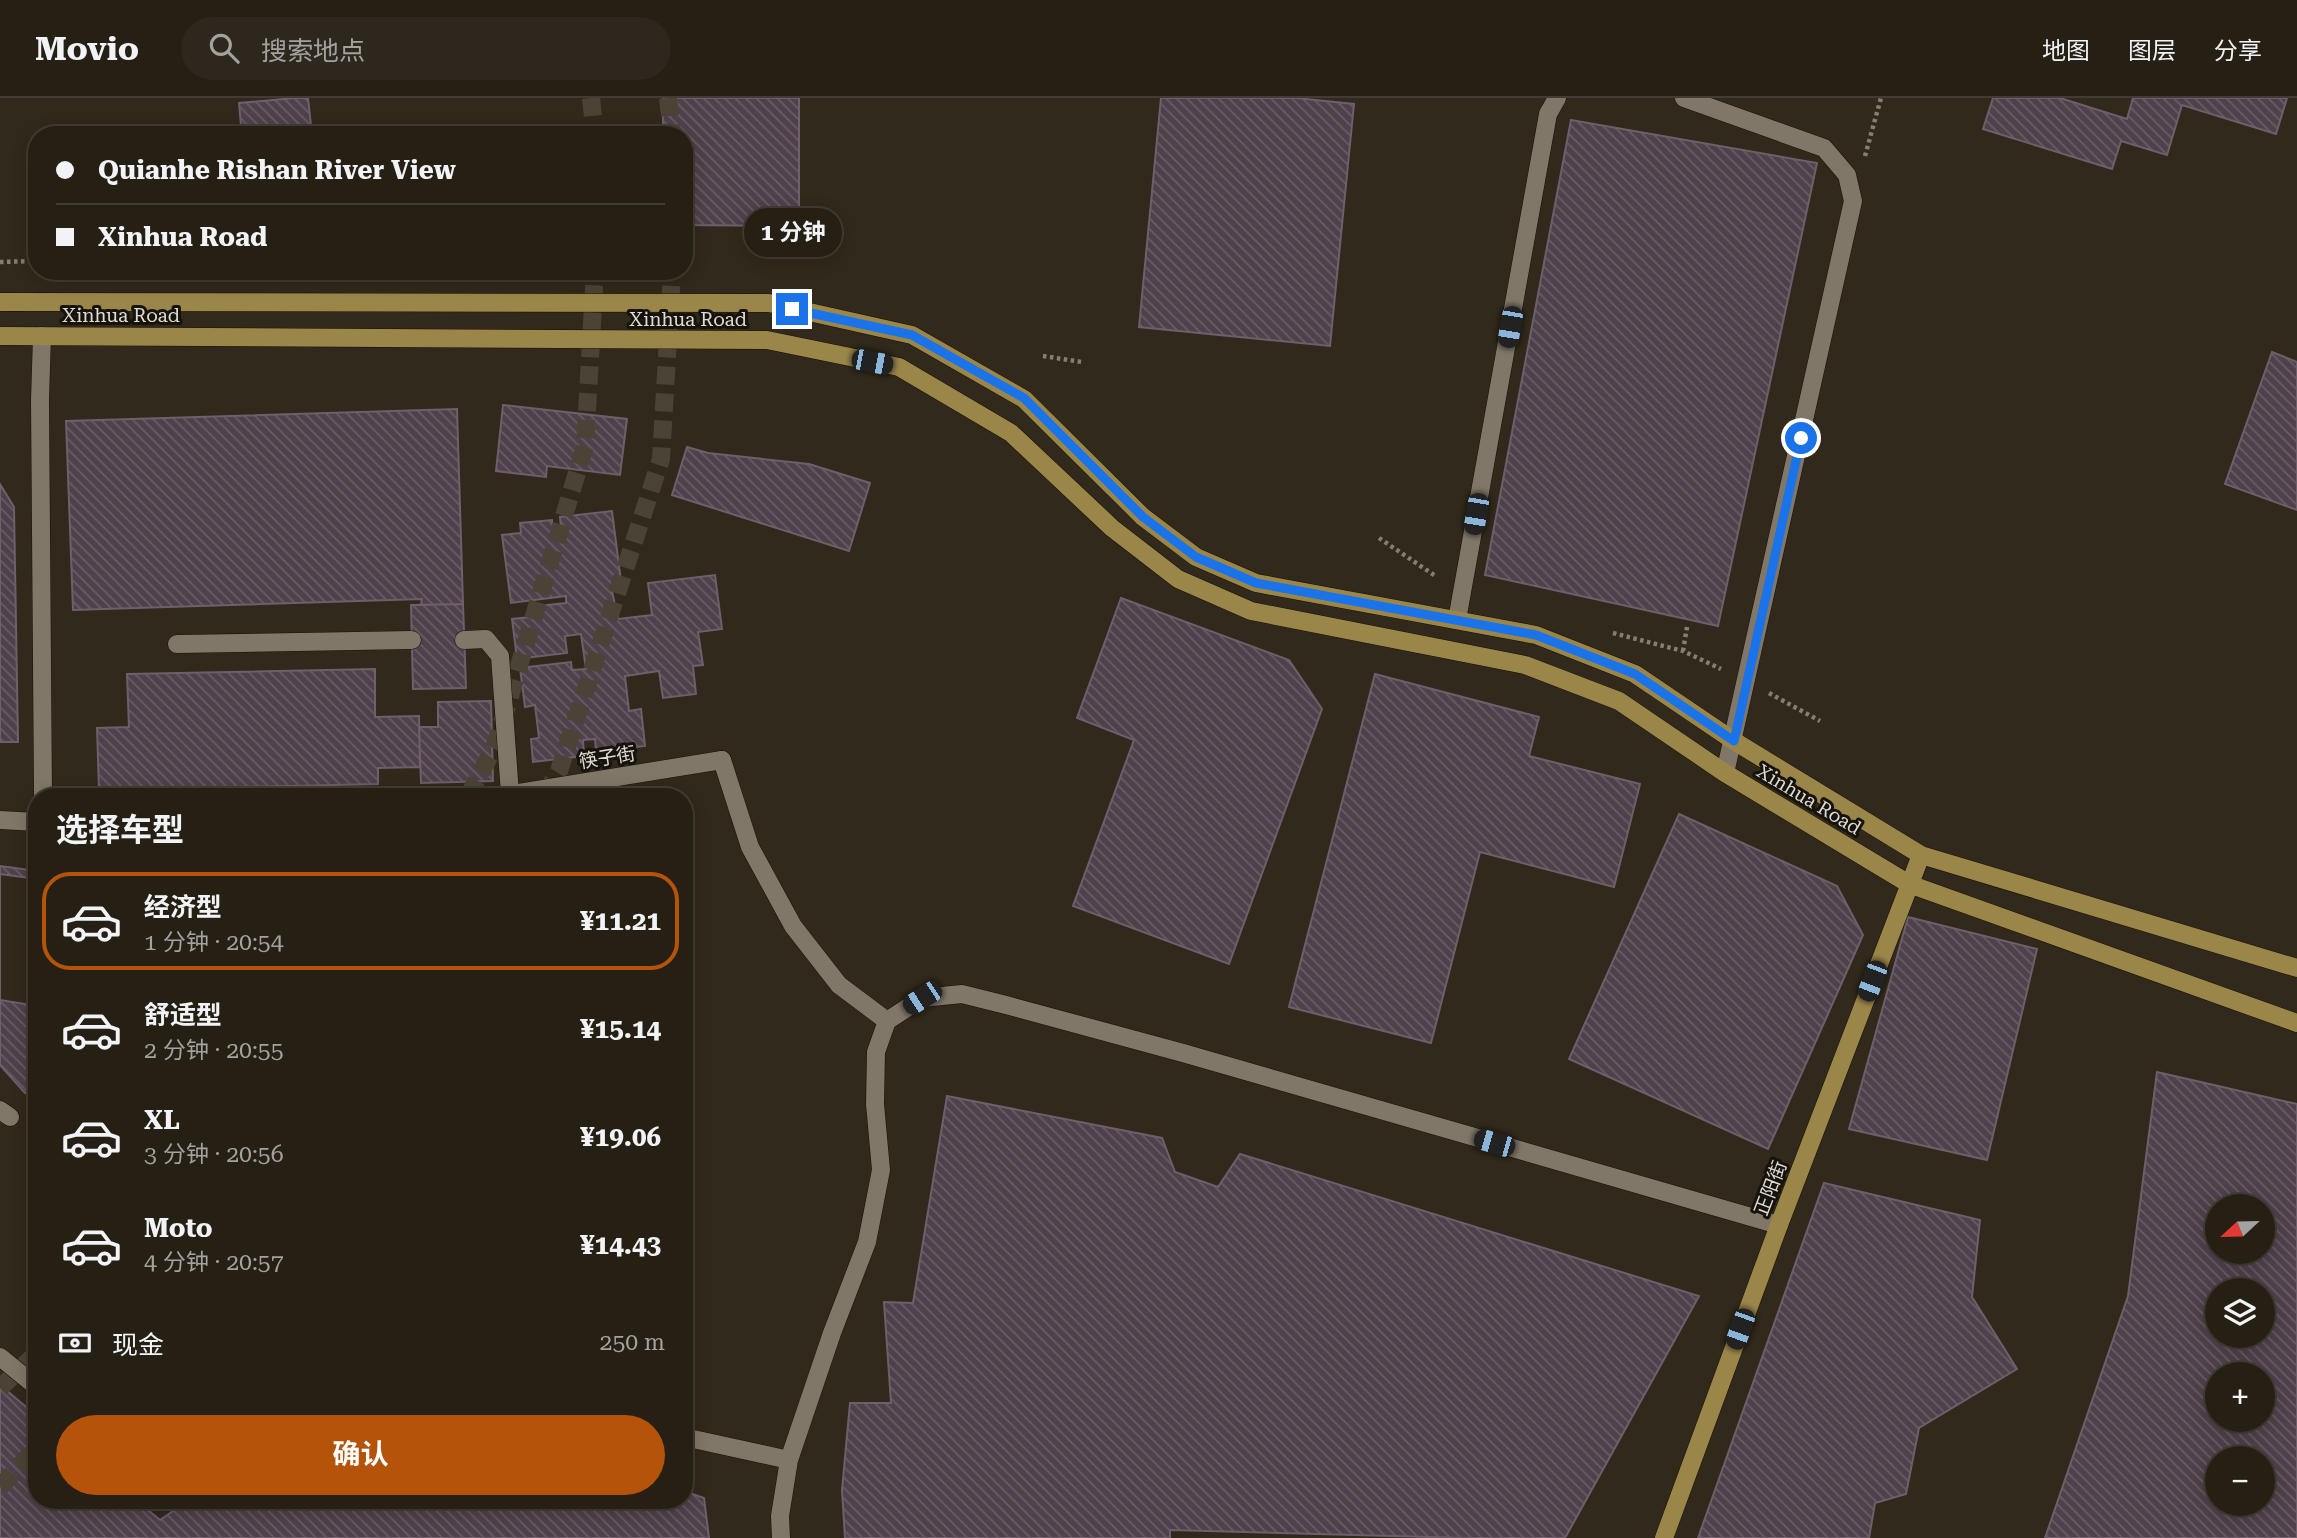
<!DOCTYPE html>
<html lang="zh">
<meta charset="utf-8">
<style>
:root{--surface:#251f14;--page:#2d271d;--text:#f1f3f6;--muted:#a3a2a0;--line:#423d34;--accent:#b45309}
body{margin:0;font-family:"Roboto Serif","Noto Sans SC",serif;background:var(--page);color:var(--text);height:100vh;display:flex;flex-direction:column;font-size:26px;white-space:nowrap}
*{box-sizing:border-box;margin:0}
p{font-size:23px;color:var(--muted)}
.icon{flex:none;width:38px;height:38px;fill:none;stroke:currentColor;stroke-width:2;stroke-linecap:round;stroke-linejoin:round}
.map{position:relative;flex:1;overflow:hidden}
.drawer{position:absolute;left:28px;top:690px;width:665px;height:721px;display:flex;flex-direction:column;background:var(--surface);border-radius:28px;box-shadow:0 4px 18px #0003,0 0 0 2px var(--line)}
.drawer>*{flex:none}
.top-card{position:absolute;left:28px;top:28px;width:665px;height:154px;border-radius:28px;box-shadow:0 4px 18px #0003,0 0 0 2px var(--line);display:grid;align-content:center;height:154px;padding:0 28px;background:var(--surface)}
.needle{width:46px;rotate:248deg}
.buttons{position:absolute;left:2205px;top:1096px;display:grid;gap:14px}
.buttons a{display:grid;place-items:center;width:70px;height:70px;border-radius:50%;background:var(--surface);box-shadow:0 4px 18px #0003,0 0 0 2px var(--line);font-size:35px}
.end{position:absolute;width:32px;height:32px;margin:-16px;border:9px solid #1a73e8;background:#fff;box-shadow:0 0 0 4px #fff}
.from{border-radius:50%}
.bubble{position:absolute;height:49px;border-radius:24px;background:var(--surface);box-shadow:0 4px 18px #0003,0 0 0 2px var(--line);font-size:23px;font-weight:700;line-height:49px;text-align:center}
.car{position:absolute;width:21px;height:42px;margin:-21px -10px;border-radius:9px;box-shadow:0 0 5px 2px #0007;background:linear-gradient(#222 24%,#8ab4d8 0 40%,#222 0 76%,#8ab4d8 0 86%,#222 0)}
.top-card b{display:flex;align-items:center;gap:24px;height:66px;font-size:26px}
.top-card b+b{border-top:2px solid var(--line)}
.top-card i{width:18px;height:18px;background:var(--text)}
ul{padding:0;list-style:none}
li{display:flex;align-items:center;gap:21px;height:98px;margin:0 14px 10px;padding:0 14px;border:4px solid transparent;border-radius:28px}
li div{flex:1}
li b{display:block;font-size:26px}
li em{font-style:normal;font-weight:700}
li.current{border-color:var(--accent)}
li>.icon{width:63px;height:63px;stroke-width:1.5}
h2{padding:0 28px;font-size:32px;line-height:84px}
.pay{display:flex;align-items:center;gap:18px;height:77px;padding:0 28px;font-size:26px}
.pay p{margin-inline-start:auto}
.action{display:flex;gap:14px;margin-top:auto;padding:14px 28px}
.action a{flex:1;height:80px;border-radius:42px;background:var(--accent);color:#fff;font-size:28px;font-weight:700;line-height:80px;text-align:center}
header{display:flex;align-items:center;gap:42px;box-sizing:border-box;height:98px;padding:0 35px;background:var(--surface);border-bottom:2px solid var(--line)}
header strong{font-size:33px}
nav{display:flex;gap:38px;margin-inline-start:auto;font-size:24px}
.search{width:490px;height:63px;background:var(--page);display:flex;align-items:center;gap:18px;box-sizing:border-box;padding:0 24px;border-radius:38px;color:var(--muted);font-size:26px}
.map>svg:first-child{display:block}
</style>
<header>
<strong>Movio</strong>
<div class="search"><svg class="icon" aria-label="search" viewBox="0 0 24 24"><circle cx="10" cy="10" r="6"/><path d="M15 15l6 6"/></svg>搜索地点</div>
<nav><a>地图</a><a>图层</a><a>分享</a></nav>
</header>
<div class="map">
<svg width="2297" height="1440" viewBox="0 0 2297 1440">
<defs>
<pattern id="building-back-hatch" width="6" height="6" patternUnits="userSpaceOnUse" patternTransform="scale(1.75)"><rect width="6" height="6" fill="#4f414c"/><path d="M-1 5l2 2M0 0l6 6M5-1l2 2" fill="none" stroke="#685c65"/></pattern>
</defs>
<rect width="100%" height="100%" fill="#31291b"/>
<!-- building -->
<path fill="url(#building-back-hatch)" stroke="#6e5f6b" stroke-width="2" fill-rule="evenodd" d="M 295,0 L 308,0 L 312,37 L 158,37 L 241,28 L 239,5 Z
M 663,0 L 799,0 L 799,128 L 684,127 L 684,37 L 663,37 Z
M 1161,0 L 1296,0 L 1354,6 L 1330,248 L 1139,229 Z
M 1993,0 L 2060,0 L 2127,21 L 2133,0 L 2287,0 L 2276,36 L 2182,7 L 2167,57 L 2121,43 L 2112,71 L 1983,31 Z
M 1571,22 L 1817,65 L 1718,528 L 1485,477 Z
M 2272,254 L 2297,264 L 2297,412 L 2225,386 Z
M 503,307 L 627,321 L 620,377 L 547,368 L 546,379 L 496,373 Z
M 457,311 L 463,506 L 421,507 L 422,501 L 73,512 L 66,323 Z
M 687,349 L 708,355 L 809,366 L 870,385 L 849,453 L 672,397 Z
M 0,386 L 14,409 L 18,644 L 0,644 Z
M 612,413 L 622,491 L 612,493 L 618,521 L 652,517 L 648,485 L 715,477 L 722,531 L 698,534 L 703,567 L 693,568 L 696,596 L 663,600 L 659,573 L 625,578 L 629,613 L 641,611 L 645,648 L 596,654 L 595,641 L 583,642 L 584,658 L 533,664 L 531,641 L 539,640 L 535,607 L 525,609 L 520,570 L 571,564 L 572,572 L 586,571 L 581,536 L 565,538 L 567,555 L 517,561 L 512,521 L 531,519 L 530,509 L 566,505 L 566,498 L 511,505 L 502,437 L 521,435 L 520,425 L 552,422 L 553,431 L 561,430 L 560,419 Z
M 1121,500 L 1289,562 L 1322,611 L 1229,866 L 1073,808 L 1134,642 L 1077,620 Z
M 463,506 L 466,590 L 413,591 L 411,507 Z
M 375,571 L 375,619 L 419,618 L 420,669 L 378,670 L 378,686 L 99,692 L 97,630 L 129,629 L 127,576 Z
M 1375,576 L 1539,619 L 1529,658 L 1640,686 L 1614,789 L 1480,754 L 1431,945 L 1289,909 Z
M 491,603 L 493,683 L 421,685 L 419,629 L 438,629 L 438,604 Z
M 1679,716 L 1837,788 L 1863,837 L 1768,1051 L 1569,961 Z
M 0,768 L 37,773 L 37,997 L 25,995 L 0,967 Z
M 0,776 L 37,781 L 37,908 L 0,902 Z
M 1908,819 L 2037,851 L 1987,1062 L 1849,1031 Z
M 2157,974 L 2297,1006 L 2297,1440 L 2045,1440 L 2128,1198 ZM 2217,1108 L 2263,1108 L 2263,1153 L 2217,1153 ZM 2217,1192 L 2263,1192 L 2263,1237 L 2217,1237 ZM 2217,1276 L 2263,1276 L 2263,1321 L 2217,1321 ZM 2217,1360 L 2263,1360 L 2263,1405 L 2217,1405 Z
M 947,998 L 1162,1040 L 1175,1074 L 1218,1089 L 1240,1056 L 1699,1198 L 1565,1440 L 1465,1440 L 1170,1432 L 1170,1440 L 845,1440 L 842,1392 L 850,1305 L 891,1305 L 884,1204 L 913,1205 Z
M 1824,1085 L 1980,1122 L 1972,1199 L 2017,1271 L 1919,1330 L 1906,1396 L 1875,1405 L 1869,1440 L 1698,1440 Z
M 0,1287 L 37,1318 L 37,1402 L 136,1402 L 160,1422 L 189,1402 L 436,1402 L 453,1405 L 459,1402 L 684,1402 L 684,1393 L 704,1400 L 709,1440 L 0,1440 Z"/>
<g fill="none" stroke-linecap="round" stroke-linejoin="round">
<!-- primary-tunnel -->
<path stroke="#4b4436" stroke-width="18" stroke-dasharray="18 9" stroke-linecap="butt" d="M 591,0 L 595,37
M 668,0 L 672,37
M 468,698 L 495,648 L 585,348 L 595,173
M 544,698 L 559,673 L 661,361 L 672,173
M 0,1290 L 37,1255
M 0,1389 L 37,1349"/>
<defs>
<path id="lane" d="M 1684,0 L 1824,50 L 1847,77 L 1853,103 L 1725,675
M 42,238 L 40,302 L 43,698
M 1457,522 L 1548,16 L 1557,0
M 464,542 L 486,541 L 500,558 L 510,696
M 177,546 L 412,542
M 722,662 L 750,749 L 793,828 L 839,887 L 887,923
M 0,1012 L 10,1019"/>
<path id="street" d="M 499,698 L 722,662
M 0,722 L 37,724
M 0,1259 L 37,1289
M 684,1339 L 789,1362
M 781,1440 L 780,1418 L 789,1362 L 832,1235 L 867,1144 L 881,1072 L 875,1006 L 876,954 L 887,923 L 922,900 L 962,896 L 1006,907 L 1183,955 L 1779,1127"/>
<path id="secondary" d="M 0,204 L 769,205 L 912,237 L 1024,301 L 1143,419 L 1196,459 L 1256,485 L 1536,537 L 1635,576 L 1734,643 L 1921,757 L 2297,870
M 0,238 L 767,242 L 899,269 L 1011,335 L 1112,430 L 1178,481 L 1251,513 L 1525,567 L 1619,603 L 1725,675 L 1909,786 L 2297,925
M 1664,1440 L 1779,1127 L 1921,757"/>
</defs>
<!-- lane casing -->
<use href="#lane" stroke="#191105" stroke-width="19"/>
<!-- street casing -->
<use href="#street" stroke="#191105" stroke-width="19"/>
<!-- secondary casing -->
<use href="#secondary" stroke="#191105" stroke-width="19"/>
<!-- path -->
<path stroke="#857e72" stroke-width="4.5" stroke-dasharray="3.5 3.5" stroke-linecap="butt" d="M 1865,58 L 1881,0
M 0,164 L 37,163
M 1043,258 L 1082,264
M 1379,440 L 1437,479
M 1613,535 L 1683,553 L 1721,571
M 1683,553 L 1687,529
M 1769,595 L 1820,623"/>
<!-- lane -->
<use href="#lane" stroke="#817768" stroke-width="18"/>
<!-- street -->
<use href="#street" stroke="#817768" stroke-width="18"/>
<!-- secondary -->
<use href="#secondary" stroke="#9b864a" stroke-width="18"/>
</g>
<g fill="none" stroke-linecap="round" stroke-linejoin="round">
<!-- route -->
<path stroke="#1a73e8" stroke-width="9" d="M 792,211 L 912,237 L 1024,300 L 1143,419 L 1196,459 L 1256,485 L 1536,537 L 1635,576 L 1734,643 L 1801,340"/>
</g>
<g text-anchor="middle" stroke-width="6" stroke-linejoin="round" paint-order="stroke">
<!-- street labels -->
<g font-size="19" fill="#e0dad1" stroke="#16120c">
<text x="121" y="224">Xinhua Road</text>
<text x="688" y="228">Xinhua Road</text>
<text transform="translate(607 659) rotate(-9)" y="7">筷子街</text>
<text transform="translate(1809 701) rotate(31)" y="7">Xinhua Road</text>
<text transform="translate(1770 1090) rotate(-69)" y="7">正阳街</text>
</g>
</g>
</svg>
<div class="buttons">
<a><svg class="needle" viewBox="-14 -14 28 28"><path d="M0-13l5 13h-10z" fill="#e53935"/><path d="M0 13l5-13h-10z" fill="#a3a2a0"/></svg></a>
<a><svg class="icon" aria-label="layers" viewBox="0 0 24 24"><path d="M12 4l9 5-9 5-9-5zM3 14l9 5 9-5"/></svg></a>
<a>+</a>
<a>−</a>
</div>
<i class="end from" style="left:1801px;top:340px"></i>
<i class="end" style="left:792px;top:211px"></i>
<div class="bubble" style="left:744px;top:110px;width:98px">1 分钟</div>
<i class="car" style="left:1510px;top:229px;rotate:190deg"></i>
<i class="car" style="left:872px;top:264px;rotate:101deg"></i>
<i class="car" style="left:1476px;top:416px;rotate:190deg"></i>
<i class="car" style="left:1872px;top:883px;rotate:201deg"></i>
<i class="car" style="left:922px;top:900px;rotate:237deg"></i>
<i class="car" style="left:1494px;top:1045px;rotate:286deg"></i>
<i class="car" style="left:1740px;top:1231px;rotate:200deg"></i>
<div class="top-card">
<b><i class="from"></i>Quianhe Rishan River View</b>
<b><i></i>Xinhua Road</b>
</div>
<section class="drawer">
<h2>选择车型</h2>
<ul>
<li class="current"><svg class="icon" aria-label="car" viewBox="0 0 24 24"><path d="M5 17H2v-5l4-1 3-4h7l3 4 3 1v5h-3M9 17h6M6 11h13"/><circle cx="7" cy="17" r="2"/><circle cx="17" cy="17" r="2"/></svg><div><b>经济型</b><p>1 分钟 · 20:54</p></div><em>¥11.21</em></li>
<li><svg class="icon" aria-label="car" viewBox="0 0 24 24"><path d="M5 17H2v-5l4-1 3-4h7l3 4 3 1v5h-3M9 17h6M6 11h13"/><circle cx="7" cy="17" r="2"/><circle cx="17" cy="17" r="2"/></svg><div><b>舒适型</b><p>2 分钟 · 20:55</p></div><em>¥15.14</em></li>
<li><svg class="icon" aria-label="car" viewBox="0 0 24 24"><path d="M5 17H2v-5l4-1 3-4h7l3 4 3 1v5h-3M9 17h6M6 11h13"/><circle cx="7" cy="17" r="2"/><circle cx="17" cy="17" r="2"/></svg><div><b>XL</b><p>3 分钟 · 20:56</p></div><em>¥19.06</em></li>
<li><svg class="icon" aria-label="car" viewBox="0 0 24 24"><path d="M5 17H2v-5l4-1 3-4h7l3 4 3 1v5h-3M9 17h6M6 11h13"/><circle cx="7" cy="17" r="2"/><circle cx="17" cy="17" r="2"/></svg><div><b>Moto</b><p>4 分钟 · 20:57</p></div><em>¥14.43</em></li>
</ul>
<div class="pay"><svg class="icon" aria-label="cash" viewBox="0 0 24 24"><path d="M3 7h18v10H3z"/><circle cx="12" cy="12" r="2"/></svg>现金<p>250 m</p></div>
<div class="action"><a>确认</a></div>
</section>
</div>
